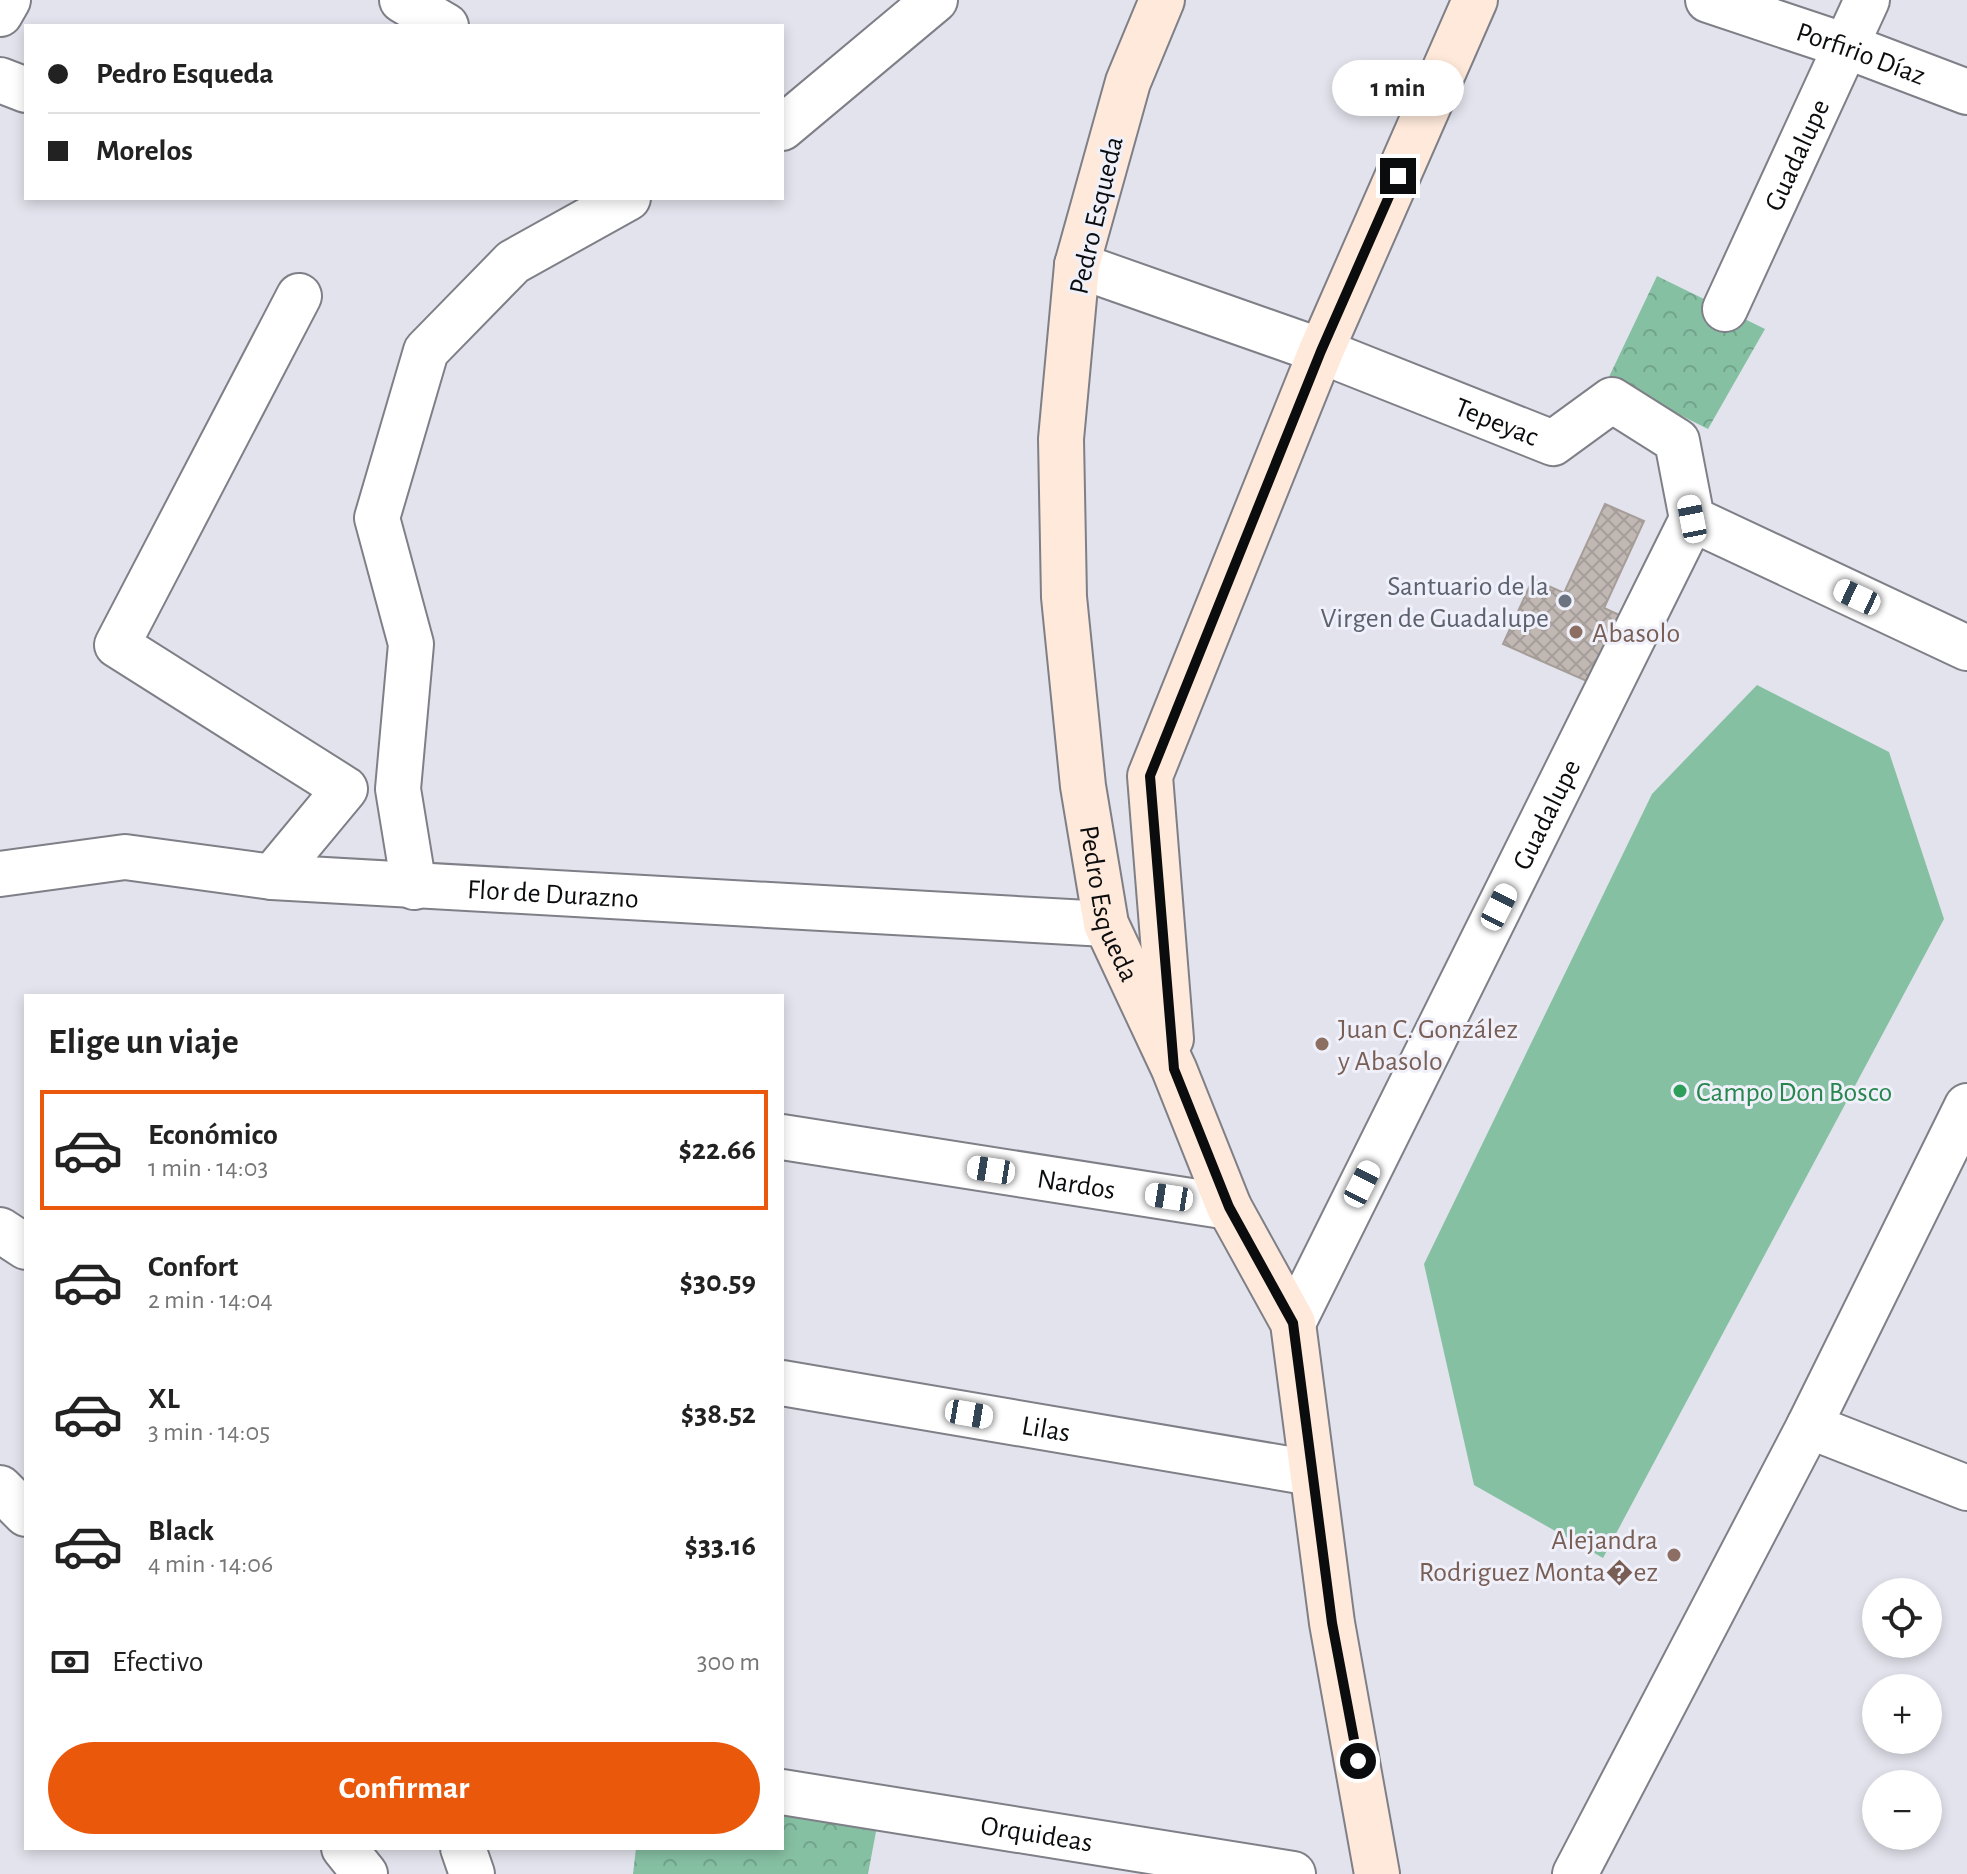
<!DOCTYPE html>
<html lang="es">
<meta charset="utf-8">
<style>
:root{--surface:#fff;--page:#f6f6f6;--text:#222;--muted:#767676;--line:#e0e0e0;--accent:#ea580c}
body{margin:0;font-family:"Alegreya Sans",sans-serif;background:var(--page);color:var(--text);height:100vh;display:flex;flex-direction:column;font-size:30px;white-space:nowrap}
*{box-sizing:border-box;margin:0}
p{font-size:26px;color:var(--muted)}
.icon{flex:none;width:44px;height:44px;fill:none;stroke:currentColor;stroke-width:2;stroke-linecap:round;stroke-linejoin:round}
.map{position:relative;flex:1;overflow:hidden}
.sheet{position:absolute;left:24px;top:994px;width:760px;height:856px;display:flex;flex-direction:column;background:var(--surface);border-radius:0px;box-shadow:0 4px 12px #0003}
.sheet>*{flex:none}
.banner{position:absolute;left:24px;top:24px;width:760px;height:176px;border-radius:0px;box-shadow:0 4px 12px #0003;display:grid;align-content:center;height:176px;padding:0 24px;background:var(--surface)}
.fabs{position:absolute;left:1862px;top:1578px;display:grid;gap:16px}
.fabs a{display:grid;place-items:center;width:80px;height:80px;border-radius:50%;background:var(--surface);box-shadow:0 4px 12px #0003;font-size:40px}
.end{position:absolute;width:36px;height:36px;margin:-18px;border:10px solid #0b0c0e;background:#fff;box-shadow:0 0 0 4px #fff}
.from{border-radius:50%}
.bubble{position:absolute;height:56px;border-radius:28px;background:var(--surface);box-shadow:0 4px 12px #0003;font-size:26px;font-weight:700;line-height:56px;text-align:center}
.car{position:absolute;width:24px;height:48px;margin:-24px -12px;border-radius:10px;box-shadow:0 0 6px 2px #0007;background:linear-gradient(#fff 24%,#345 0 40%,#fff 0 76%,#345 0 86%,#fff 0)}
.banner b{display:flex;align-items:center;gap:28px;height:76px;font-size:30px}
.banner b+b{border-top:2px solid var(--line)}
.banner i{width:20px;height:20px;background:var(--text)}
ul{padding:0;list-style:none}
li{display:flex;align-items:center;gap:24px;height:120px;margin:0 16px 12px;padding:0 8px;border:4px solid transparent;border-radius:0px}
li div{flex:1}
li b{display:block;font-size:30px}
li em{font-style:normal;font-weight:700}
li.current{border-color:var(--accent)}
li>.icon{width:72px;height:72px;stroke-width:1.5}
h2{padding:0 24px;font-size:36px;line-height:96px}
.pay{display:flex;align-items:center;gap:20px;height:88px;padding:0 24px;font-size:30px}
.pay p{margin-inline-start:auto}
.button{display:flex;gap:16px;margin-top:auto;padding:16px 24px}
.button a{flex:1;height:92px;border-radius:48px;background:var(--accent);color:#fff;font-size:32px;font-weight:700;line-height:92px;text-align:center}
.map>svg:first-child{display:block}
</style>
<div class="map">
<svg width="1967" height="1874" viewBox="0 0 1967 1874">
<defs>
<pattern id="park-crowns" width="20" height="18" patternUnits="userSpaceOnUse" patternTransform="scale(2)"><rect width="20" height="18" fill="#86c0a3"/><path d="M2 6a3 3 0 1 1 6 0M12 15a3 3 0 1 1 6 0" fill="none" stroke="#72a48b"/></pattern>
<pattern id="building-cross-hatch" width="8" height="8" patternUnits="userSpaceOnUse" patternTransform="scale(2)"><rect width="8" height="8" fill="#c1b8b4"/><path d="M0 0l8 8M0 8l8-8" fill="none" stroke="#a49d9a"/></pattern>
</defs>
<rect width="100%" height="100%" fill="#e2e3ec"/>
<!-- park -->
<path fill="url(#park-crowns)" d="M 1657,276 L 1765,329 L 1708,429 L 1608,379 Z
M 782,1806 L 878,1821 L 868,1874 L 633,1874 L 636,1848 L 782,1848 Z"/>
<!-- pitch -->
<path fill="#86c0a3" d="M 1757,685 L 1889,752 L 1944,919 L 1603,1558 L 1474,1485 L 1424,1264 L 1652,794 Z"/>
<!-- building -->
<path fill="url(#building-cross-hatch)" stroke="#a69d99" stroke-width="2" d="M 1605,504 L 1644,521 L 1604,608 L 1628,619 L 1598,686 L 1503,644 L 1533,579 L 1564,593 Z"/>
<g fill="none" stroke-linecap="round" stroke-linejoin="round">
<defs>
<g id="street">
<path d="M 402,0 L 446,26"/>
<path id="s1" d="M 1708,0 L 1846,46 L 1967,92"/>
<path d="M 0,14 L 8,0"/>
<path d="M 0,80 L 26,90"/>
<path d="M 782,128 L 935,0"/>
<path id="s2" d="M 1077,265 L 1321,351 L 1553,443 L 1612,400 L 1677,441 L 1692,519 L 1967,648"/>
<path id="s3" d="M 1725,309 L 1867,0"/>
<path id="s4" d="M 0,874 L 125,857 L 272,877 L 1106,924"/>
<path d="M 272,877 L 345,789 L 117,645 L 299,296"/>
<path d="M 414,887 L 398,789 L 411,644 L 377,518 L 426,351 L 513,262 L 628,198"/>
<path id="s5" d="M 782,1137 L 1229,1207"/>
<path d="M 0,1230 L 26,1247"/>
<path id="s6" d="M 1293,1323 L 1692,519"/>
<path id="s7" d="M 782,1383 L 1312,1473"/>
<path d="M 1809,1426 L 1967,1488"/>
<path d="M 0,1488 L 26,1514"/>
<path id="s8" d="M 782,1792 L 1293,1874"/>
<path d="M 344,1848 L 365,1874"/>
<path d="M 463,1848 L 472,1874"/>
<path d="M 1575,1874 L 1809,1426 L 1967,1106"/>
</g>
<g id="secondary">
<path id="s9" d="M 1162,0 L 1128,82 L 1077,265 L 1061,439 L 1064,597 L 1083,786 L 1106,924 L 1174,1069 L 1229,1207 L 1293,1323 L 1332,1623 L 1377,1874"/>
<path d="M 1171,1039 L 1150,776 L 1321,351 L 1475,0"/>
</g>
</defs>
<!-- street casing -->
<use href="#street" stroke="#7e7f87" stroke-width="48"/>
<!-- secondary casing -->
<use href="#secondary" stroke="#7e7f87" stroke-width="48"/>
<!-- street -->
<use href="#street" stroke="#fff" stroke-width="44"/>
<!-- secondary -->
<use href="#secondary" stroke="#fee9da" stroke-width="44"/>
</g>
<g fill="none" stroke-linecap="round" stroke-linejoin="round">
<!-- route -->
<path stroke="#0b0c0e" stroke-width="10" d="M 1358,1761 L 1332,1623 L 1293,1323 L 1229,1207 L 1174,1069 L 1150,776 L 1321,351 L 1398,176"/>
</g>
<!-- markers -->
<circle fill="#6b7280" stroke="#eff0f9" stroke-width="3" cx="1565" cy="601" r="8"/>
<g fill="#8d6e63" stroke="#eff0f9" stroke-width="3">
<circle cx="1576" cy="632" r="8"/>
<circle cx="1322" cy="1044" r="8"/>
<circle cx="1674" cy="1555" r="8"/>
</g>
<circle fill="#2e9e5b" stroke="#eff0f9" stroke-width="3" cx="1680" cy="1091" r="8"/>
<g text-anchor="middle" stroke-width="6" stroke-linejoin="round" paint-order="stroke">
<!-- street labels -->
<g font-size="28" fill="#0b0c0e" stroke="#eff0f9">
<text dy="10" stroke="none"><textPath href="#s1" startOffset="162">Porfirio Díaz</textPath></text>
<text dy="10" stroke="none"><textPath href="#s3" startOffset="170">Guadalupe</textPath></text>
<text transform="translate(1095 215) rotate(-77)" y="10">Pedro Esqueda</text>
<text dy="10" stroke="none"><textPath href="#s2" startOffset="448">Tepeyac</textPath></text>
<text dy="10" stroke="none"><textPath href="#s6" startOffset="568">Guadalupe</textPath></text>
<text dy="10" stroke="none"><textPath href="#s4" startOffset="556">Flor de Durazno</textPath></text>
<text dy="10" stroke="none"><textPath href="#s9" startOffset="922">Pedro Esqueda</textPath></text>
<text dy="10" stroke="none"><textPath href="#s5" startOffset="298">Nardos</textPath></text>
<text dy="10" stroke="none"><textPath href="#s7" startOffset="268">Lilas</textPath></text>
<text dy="10" stroke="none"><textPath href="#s8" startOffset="258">Orquideas</textPath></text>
</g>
<!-- worship labels -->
<g font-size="28" fill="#5b616d" stroke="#eff0f9" text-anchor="end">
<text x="1549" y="595">Santuario de la<tspan x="1549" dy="32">Virgen de Guadalupe</tspan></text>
</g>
<!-- education labels -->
<g font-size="28" fill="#785e54" stroke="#eff0f9" text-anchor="start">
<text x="1592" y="642">Abasolo</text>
<text x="1338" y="1038">Juan C. González<tspan x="1338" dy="32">y Abasolo</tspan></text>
<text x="1658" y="1549" text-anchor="end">Alejandra<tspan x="1658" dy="32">Rodriguez Monta�ez</tspan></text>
</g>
<!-- leisure labels -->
<g font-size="28" fill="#27864d" stroke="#eff0f9" text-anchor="start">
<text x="1696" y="1101">Campo Don Bosco</text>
</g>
</g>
</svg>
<div class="fabs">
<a><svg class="icon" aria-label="locate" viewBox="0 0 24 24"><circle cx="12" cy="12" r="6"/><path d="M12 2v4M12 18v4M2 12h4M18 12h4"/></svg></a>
<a>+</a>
<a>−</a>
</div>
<i class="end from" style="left:1358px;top:1761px"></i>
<i class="end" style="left:1398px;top:176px"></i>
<div class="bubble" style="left:1332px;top:60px;width:132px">1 min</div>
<i class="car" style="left:1692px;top:519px;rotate:349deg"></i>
<i class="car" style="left:1857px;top:597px;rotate:295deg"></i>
<i class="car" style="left:1499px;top:907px;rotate:27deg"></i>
<i class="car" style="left:991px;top:1170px;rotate:279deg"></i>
<i class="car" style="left:1362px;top:1184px;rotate:27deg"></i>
<i class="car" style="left:1169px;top:1197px;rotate:279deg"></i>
<i class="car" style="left:969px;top:1414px;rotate:100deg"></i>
<div class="banner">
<b><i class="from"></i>Pedro Esqueda</b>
<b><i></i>Morelos</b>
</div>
<section class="sheet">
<h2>Elige un viaje</h2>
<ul>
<li class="current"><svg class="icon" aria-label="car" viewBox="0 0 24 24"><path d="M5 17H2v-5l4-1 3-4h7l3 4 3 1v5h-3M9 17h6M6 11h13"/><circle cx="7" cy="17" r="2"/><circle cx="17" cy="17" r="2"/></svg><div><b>Económico</b><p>1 min · 14:03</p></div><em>$22.66</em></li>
<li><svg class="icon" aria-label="car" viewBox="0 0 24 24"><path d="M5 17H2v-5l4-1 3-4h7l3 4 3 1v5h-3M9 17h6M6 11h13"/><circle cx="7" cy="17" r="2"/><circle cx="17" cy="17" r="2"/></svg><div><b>Confort</b><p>2 min · 14:04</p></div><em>$30.59</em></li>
<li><svg class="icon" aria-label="car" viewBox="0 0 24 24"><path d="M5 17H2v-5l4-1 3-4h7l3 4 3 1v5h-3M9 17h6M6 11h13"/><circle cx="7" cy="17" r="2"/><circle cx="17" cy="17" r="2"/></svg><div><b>XL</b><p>3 min · 14:05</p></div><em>$38.52</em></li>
<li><svg class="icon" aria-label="car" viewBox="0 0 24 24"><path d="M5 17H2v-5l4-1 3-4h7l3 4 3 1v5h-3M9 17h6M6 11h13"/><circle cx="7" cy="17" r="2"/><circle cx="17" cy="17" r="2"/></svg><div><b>Black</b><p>4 min · 14:06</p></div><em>$33.16</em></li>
</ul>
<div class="pay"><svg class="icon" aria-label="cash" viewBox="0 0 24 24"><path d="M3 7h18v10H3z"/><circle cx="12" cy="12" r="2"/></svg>Efectivo<p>300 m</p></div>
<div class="button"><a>Confirmar</a></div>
</section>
</div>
